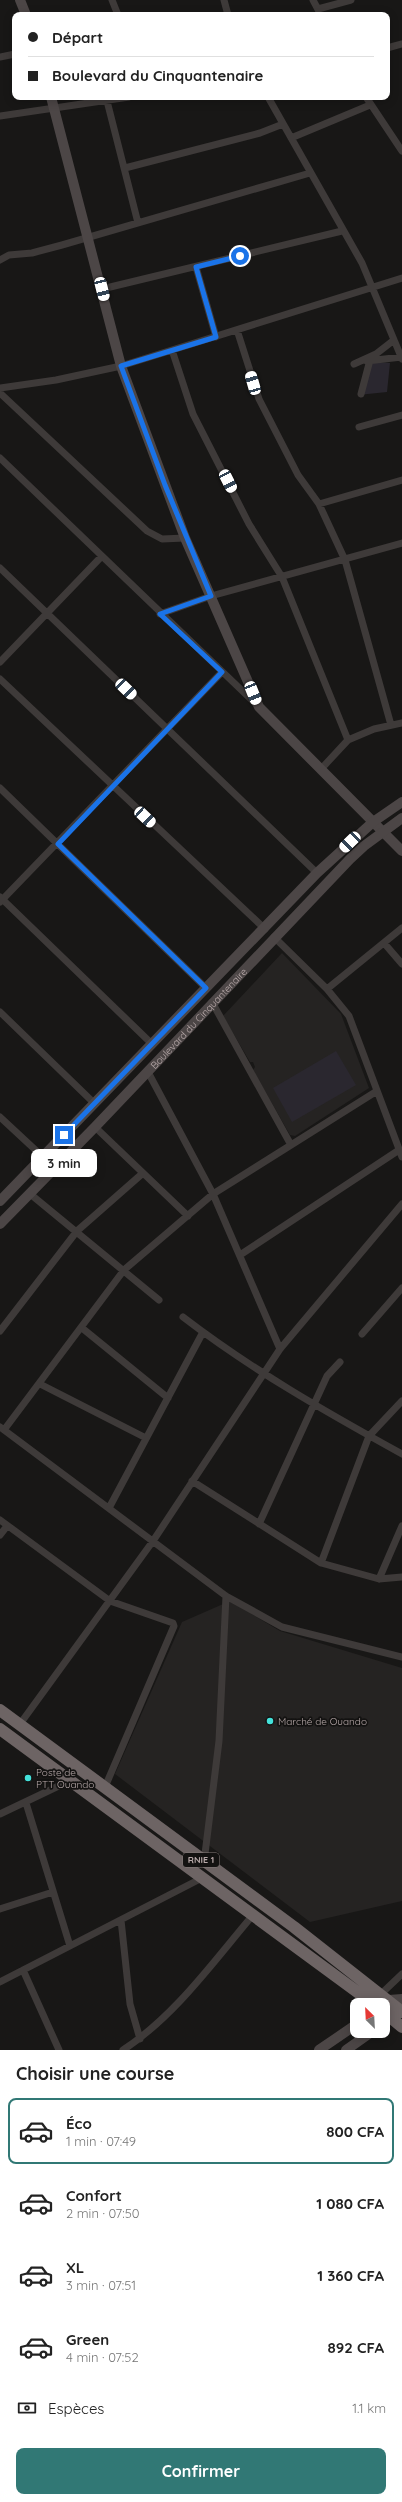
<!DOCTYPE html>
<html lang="fr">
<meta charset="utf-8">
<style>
:root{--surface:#fff;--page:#f6f6f6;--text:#222;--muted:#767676;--line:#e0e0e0;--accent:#317875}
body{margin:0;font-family:Quicksand,sans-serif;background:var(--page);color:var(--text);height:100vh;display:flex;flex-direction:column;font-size:15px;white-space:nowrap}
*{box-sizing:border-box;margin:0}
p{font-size:13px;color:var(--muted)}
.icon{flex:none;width:22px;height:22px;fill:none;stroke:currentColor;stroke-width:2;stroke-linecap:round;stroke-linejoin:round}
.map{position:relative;height:2050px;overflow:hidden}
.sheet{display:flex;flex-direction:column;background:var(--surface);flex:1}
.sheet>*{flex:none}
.top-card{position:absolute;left:12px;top:12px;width:378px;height:88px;border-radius:8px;box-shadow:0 2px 10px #0003;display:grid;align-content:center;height:88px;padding:0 16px;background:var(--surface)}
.needle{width:26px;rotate:336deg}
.buttons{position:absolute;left:350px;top:1998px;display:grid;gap:8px}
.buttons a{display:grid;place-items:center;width:40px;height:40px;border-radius:8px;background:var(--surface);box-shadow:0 2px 10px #0003;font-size:20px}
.end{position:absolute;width:18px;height:18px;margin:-9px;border:5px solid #1a73e8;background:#fff;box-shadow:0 0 0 2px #fff}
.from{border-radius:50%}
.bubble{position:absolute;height:28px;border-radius:8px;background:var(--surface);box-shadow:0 2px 10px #0003;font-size:13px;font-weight:800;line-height:28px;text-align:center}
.car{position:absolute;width:12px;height:24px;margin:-12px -6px;border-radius:5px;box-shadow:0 0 3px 1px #0007;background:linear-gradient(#fff 24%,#345 0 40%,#fff 0 76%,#345 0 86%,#fff 0)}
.top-card b{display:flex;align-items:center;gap:14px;height:38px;font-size:15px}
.top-card b+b{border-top:1px solid var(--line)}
.top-card i{width:10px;height:10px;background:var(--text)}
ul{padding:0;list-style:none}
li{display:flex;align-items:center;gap:12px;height:66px;margin:0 8px 6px;padding:0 8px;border:2px solid transparent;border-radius:8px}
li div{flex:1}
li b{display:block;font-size:15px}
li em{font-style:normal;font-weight:800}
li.current{border-color:var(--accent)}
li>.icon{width:36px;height:36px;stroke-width:1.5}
h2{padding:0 16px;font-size:18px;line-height:48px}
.pay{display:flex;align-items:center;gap:10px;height:44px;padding:0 16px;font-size:15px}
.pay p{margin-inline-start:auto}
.action{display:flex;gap:8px;margin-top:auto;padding:8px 16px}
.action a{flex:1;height:46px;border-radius:8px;background:var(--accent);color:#fff;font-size:16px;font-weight:800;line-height:46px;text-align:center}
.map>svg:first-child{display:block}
</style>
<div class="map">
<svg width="402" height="2050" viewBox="0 0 402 2050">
<rect width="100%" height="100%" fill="#181716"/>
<!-- built -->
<path fill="#252322" d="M 282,953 L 341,1014 L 369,1088 L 295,1136 L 290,1135 L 253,1070 L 255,1067 L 253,1062 L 250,1062 L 223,1016 Z
M 230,1601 L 280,1631 L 402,1668 L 402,1901 L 310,1922 L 115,1774 L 182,1622 Z"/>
<!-- green -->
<path fill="#2a272f" d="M 367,361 L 390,363 L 387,392 L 358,395 Z
M 336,1051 L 356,1085 L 292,1122 L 273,1088 Z"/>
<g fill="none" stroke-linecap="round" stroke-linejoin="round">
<!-- street -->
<path stroke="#3e3a39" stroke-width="7" d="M 112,0 L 118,15
M 224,0 L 228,15
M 313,0 L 321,15
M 318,9 L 351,0
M 387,48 L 402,44
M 0,57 L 15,54
M 268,97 L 362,263 L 402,359
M 366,97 L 402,151
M 107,101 L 138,223
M 0,116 L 129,97
M 291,138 L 370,105
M 125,168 L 260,133 L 283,124
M 0,260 L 9,255 L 32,253 L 62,245 L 310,173
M 196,267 L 216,337
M 102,289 L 342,231
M 237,330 L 259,399 L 298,475 L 319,504 L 345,560 L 391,725
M 172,350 L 193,414 L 249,524 L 282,577 L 348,740
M 367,361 L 402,357
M 354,364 L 376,354 L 394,340
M 0,388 L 56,380 L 121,366 L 402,278
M 0,393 L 147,531 L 162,539 L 185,538
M 361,394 L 370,360
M 359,427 L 402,415
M 0,458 L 256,704
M 319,504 L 402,480
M 0,568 L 317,873
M 160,614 L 211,596 L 402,543
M 0,662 L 101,557
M 0,679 L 265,929
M 322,768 L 348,740 L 374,729 L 402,723
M 0,788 L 206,988
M 0,897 L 152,1044
M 0,902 L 222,672
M 274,937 L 327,989 L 349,1016 L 402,1157
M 384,943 L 402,964
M 327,989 L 402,928
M 212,1002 L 291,1145
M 0,1012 L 95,1104
M 148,1072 L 213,1194 L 280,1349
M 0,1117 L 43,1157
M 95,1127 L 188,1216
M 29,1193 L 159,1300
M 240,1255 L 399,1150
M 183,1317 C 252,1370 326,1412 402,1454
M 82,1328 L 168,1398
M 0,1331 L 77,1231 L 143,1173
M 362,1334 L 402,1288
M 40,1384 L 146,1438
M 0,1427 L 226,1596 L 282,1627 L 402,1657
M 4,1430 L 124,1270 L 213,1194 L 377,1091
M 192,1481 L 321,1563 L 379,1579 L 402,1577
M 109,1508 L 203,1332
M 0,1520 L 110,1601 L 173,1623 L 174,1626 L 105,1787
M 259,1524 L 327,1376 L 340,1362
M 0,1535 L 7,1526
M 321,1563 L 369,1436 L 402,1401
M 379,1579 L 402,1526
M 20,1724 L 153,1541 L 280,1349 L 402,1204
M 26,1803 L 70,1946
M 0,1814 L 69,1781
M 204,1862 L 219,1741 L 226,1596
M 0,1909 L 53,1892
M 121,1920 L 130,2004 L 140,2039
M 23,1970 L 59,2050
M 0,1982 L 202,1878
M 381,1994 L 402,1974
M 123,2050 C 175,2016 213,1962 253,1915"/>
<!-- secondary -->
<g stroke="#4c4646" stroke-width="10">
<path d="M 20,0 L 26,15"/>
<path d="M 51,97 L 121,366 L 185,538 L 259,707 L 402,851"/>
<path d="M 0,1201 L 317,873 L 373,822 L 402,802"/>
<path id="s1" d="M 0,1224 L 95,1127 L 350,859 L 364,846 L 402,818"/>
<path d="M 384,2004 L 389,2000 L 402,1999"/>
<path d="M 383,2024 L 398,2014"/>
<path d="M 319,2050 L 357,2024"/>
<path d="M 346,2050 L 373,2031"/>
</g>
<!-- highway -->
<path stroke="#6d6464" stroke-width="12" d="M 0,1710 L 294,1927 L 402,2012
M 0,1729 L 375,2005
M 383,2011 L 402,2027"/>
</g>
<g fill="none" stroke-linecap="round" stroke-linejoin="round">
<!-- route -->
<path stroke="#1a73e8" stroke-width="5" d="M 64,1135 L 206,988 L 58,844 L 222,672 L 160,614 L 211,596 L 165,485 L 121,366 L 216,337 L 196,267 L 240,256"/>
</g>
<!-- markers -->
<g fill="#44e2db" stroke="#131211" stroke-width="1.5">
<circle cx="270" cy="1721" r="4"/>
<circle cx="28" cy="1778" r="4"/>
</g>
<g text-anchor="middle" stroke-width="3.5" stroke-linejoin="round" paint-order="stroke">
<!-- shield labels -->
<rect fill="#131211" stroke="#867c7b" stroke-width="1" x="183" y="1853" width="36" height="14" rx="3"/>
<g font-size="9" font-weight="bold" fill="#b7a9a9">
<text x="201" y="1863">RNIE 1</text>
</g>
<!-- street labels -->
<g font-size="10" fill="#b7a9a9" stroke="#131211">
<text dy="4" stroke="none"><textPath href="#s1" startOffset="286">Boulevard du Cinquantenaire</textPath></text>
</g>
<!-- poi labels -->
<g font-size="10" fill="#b7a9a9" stroke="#131211" text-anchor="start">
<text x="278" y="1725">Marché de Ouando</text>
<text x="36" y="1776">Poste de<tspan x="36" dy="12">PTT Ouando</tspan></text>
</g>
</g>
</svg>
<div class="buttons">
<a><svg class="needle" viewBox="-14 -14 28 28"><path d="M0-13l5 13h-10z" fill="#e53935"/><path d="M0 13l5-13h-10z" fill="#767676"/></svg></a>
</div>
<i class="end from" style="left:240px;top:256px"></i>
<i class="end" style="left:64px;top:1135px"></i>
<div class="bubble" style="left:31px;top:1149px;width:66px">3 min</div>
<i class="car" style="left:102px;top:289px;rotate:166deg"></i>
<i class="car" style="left:253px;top:383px;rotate:344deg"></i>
<i class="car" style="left:228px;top:481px;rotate:153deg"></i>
<i class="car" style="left:126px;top:689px;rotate:134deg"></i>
<i class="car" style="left:253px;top:693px;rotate:158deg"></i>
<i class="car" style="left:145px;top:817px;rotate:133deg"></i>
<i class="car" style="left:350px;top:842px;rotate:226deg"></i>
<div class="top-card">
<b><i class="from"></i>Départ</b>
<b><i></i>Boulevard du Cinquantenaire</b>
</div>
</div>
<section class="sheet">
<h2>Choisir une course</h2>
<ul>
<li class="current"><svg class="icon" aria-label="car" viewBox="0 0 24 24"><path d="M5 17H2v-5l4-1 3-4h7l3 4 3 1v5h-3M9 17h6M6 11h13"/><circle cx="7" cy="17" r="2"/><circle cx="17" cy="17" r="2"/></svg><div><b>Éco</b><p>1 min · 07:49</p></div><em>800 CFA</em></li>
<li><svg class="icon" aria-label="car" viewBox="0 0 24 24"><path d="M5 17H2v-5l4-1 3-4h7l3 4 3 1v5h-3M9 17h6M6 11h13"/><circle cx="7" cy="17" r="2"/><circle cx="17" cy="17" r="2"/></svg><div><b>Confort</b><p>2 min · 07:50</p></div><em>1 080 CFA</em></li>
<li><svg class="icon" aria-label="car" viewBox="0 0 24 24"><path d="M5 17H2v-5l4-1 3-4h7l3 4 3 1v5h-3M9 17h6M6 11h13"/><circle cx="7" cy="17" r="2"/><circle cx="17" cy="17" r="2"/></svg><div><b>XL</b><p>3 min · 07:51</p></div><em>1 360 CFA</em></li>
<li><svg class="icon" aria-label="car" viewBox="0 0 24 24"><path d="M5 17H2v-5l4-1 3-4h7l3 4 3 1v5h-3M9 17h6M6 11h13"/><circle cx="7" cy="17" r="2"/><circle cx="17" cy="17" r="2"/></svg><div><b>Green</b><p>4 min · 07:52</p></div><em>892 CFA</em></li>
</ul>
<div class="pay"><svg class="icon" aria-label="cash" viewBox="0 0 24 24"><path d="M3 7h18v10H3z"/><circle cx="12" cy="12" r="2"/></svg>Espèces<p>1.1 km</p></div>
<div class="action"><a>Confirmer</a></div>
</section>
